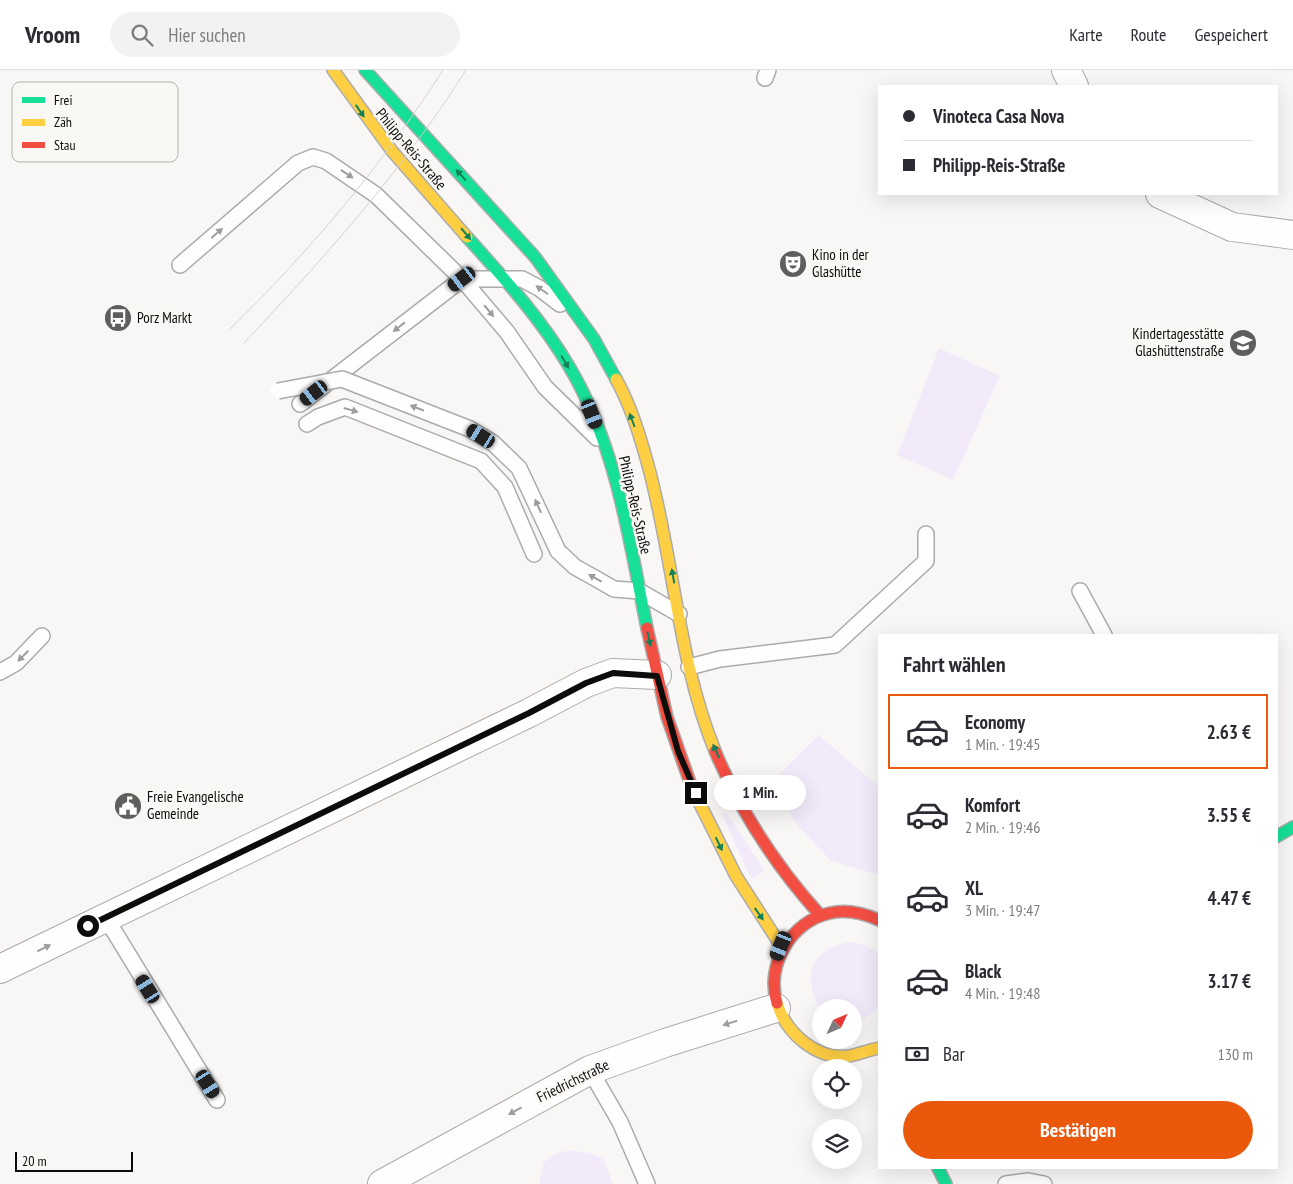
<!DOCTYPE html>
<html lang="de">
<meta charset="utf-8">
<style>
:root{--surface:#fff;--page:#f2f2f3;--text:#2b2b33;--muted:#7c7c81;--line:#e1e1e2;--accent:#ea580c}
body{margin:0;font-family:"PT Sans Narrow",sans-serif;background:var(--page);color:var(--text);height:100vh;display:flex;flex-direction:column;font-size:19px;white-space:nowrap}
*{box-sizing:border-box;margin:0}
p{font-size:16px;color:var(--muted)}
.icon{flex:none;width:28px;height:28px;fill:none;stroke:currentColor;stroke-width:2;stroke-linecap:round;stroke-linejoin:round}
.map{position:relative;flex:1;overflow:hidden}
.panel{position:absolute;left:878px;top:564px;width:400px;height:535px;display:flex;flex-direction:column;background:var(--surface);border-radius:0px;box-shadow:0 5px 20px #0002}
.panel>*{flex:none}
.banner{position:absolute;left:878px;top:15px;width:400px;height:110px;border-radius:0px;box-shadow:0 5px 20px #0002;display:grid;align-content:center;height:110px;padding:0 25px;background:var(--surface)}
.needle{width:32px;rotate:46deg}
.buttons{position:absolute;left:812px;top:929px;display:grid;gap:10px}
.buttons a{display:grid;place-items:center;width:50px;height:50px;border-radius:50%;background:var(--surface);box-shadow:0 5px 20px #0002;font-size:25px}
.scale{position:absolute;left:15px;bottom:12px;width:118px;box-sizing:border-box;padding-left:5px;border:2px solid #0d0c0b;border-top:0;font-size:14px;line-height:18px;white-space:nowrap;color:#0d0c0b;-webkit-text-stroke:4px #faf8f4;paint-order:stroke}
.end{position:absolute;width:22px;height:22px;margin:-11px;border:6px solid #0d0c0b;background:#fff;box-shadow:0 0 0 2px #fff}
.from{border-radius:50%}
.bubble{position:absolute;height:35px;border-radius:18px;background:var(--surface);box-shadow:0 5px 20px #0002;font-size:16px;font-weight:700;line-height:35px;text-align:center}
.car{position:absolute;width:15px;height:30px;margin:-15px -8px;border-radius:6px;box-shadow:0 0 4px 1px #0007;background:linear-gradient(#222 24%,#8ab4d8 0 40%,#222 0 76%,#8ab4d8 0 86%,#222 0)}
.banner b{display:flex;align-items:center;gap:18px;height:48px;font-size:19px}
.banner b+b{border-top:1px solid var(--line)}
.banner i{width:12px;height:12px;background:var(--text)}
ul{padding:0;list-style:none}
li{display:flex;align-items:center;gap:15px;height:75px;margin:0 10px 8px;padding:0 15px;border:2px solid transparent;border-radius:0px}
li div{flex:1}
li b{display:block;font-size:19px}
li em{font-style:normal;font-weight:700}
li.on{border-color:var(--accent)}
li>.icon{width:45px;height:45px;stroke-width:1.5}
h2{padding:0 25px;font-size:22px;line-height:60px}
.pay{display:flex;align-items:center;gap:12px;height:55px;padding:0 25px;font-size:19px}
.pay p{margin-inline-start:auto}
.cta{display:flex;gap:10px;margin-top:auto;padding:10px 25px}
.cta a{flex:1;height:58px;border-radius:30px;background:var(--accent);color:#fff;font-size:20px;font-weight:700;line-height:58px;text-align:center}
header{display:flex;align-items:center;gap:30px;box-sizing:border-box;height:70px;padding:0 25px;background:var(--surface);border-bottom:1px solid var(--line)}
header strong{font-size:24px}
nav{display:flex;gap:28px;margin-inline-start:auto;font-size:18px}
.search{width:350px;height:45px;background:var(--page);display:flex;align-items:center;gap:12px;box-sizing:border-box;padding:0 18px;border-radius:28px;color:var(--muted);font-size:19px}
.map>svg:first-child{display:block}
</style>
<header>
<strong>Vroom</strong>
<div class="search"><svg class="icon" aria-label="search" viewBox="0 0 24 24"><circle cx="10" cy="10" r="6"/><path d="M15 15l6 6"/></svg>Hier suchen</div>
<nav><a>Karte</a><a>Route</a><a>Gespeichert</a></nav>
</header>
<div class="map">
<svg width="1293" height="1114" viewBox="0 0 1293 1114">
<rect width="100%" height="100%" fill="#f9f7f5"/>
<!-- green -->
<path fill="#f2eafa" d="M 939,278 L 1000,306 L 953,410 L 897,385 Z
M 819,665 L 879,717 L 879,805 L 831,791 L 799,757 L 770,713 Z
M 726,742 L 765,801 L 751,809 L 722,744 Z
M 853,872 L 867,876 L 879,884 L 879,938 L 863,949 L 854,951 L 854,938 L 819,937 C 800,904 814,875 853,872 Z
M 571,1080 L 590,1083 L 603,1088 L 613,1114 L 539,1114 L 544,1092 L 557,1083 Z"/>
<g fill="none" stroke-linecap="round" stroke-linejoin="round">
<defs>
<path id="lane" d="M 765,8 L 768,0
M 180,195 L 298,93 L 313,87 L 326,91 L 376,125 L 462,209 L 507,262 L 545,317 L 597,368
M 300,334 L 462,209 L 522,209 L 539,218 L 560,234
M 307,354 L 318,347 L 345,337 L 481,391 L 505,417 L 534,484
M 558,481 L 575,497 L 593,507 L 614,519 L 639,521 L 679,544
M 1080,521 L 1104,565
M 689,597 L 720,589 L 835,575 L 926,491 L 926,464
M 0,602 L 16,593 L 42,566
M 106,848 L 217,1030
M 590,1000 L 620,1052 L 647,1114
M 1006,1114 L 1028,1111 L 1044,1114"/>
<path id="street" d="M 1066,0 L 1074,16
M 1160,124 L 1232,157 L 1293,165
M 0,899 L 529,643 L 586,613 L 613,603 L 657,605
M 382,1114 L 590,1000 L 665,973 L 776,938"/>
<path id="fast" d="M 365,0 L 535,187 L 594,269 L 616,309
M 467,167 C 504,208 542,250 570,298 C 617,378 629,469 647,558
M 1276,767 L 1293,757
M 938,1098 L 946,1114"/>
<path id="slow" d="M 333,0 L 392,81 L 467,167
M 616,309 C 631,336 640,366 648,395 C 674,490 678,590 715,681
M 692,718 L 736,806 L 781,876
M 777,933 C 786,963 816,990 849,986 C 859,984 869,980 879,978"/>
<path id="jam" d="M 647,558 L 667,647 L 692,718
M 715,681 C 741,743 775,795 820,845
M 777,933 C 765,896 791,851 830,843 C 847,839 863,843 879,850"/>
</defs>
<!-- lane casing -->
<use href="#lane" stroke="#acabaa" stroke-width="18"/>
<!-- street casing -->
<use href="#street" stroke="#acabaa" stroke-width="30"/>
<!-- fast casing -->
<use href="#fast" stroke="#acabaa" stroke-width="14"/>
<!-- slow casing -->
<use href="#slow" stroke="#acabaa" stroke-width="14"/>
<!-- jam casing -->
<use href="#jam" stroke="#acabaa" stroke-width="14"/>
<!-- lane -->
<use href="#lane" stroke="#fefefe" stroke-width="15"/>
<!-- street -->
<use href="#street" stroke="#fefefe" stroke-width="28"/>
<!-- fast -->
<use href="#fast" stroke="#16e098" stroke-width="11"/>
<!-- slow -->
<use href="#slow" stroke="#ffcf43" stroke-width="11"/>
<!-- jam -->
<use href="#jam" stroke="#f24e42" stroke-width="11"/>
<!-- tram -->
<path stroke="#d2d2d0" stroke-width="1" d="M 230,259 C 310,181 383,94 443,0
M 244,273 C 325,187 403,100 466,0"/>
<defs>
<path id="lane-bridge" d="M 278,321 L 342,309 L 470,359 L 493,373 L 519,398 L 558,481"/>
</defs>
<!-- lane-bridge casing -->
<use href="#lane-bridge" stroke="#acabaa" stroke-width="18" stroke-linecap="butt"/>
<!-- lane-bridge -->
<use href="#lane-bridge" stroke="#fefefe" stroke-width="15"/>
</g>
<!-- one-way arrows -->
<defs><path id="oneway-solid" d="M-6-.8H1V-3.2L6.5 0L1 3.2V.8H-6Z" transform="scale(1.25)"/></defs>
<g fill="#128159">
<use href="#oneway-solid" transform="translate(360 41) rotate(55)"/>
<use href="#oneway-solid" transform="translate(461 105) rotate(-132)"/>
<use href="#oneway-solid" transform="translate(466 164) rotate(50)"/>
<use href="#oneway-solid" transform="translate(565 292) rotate(60)"/>
<use href="#oneway-solid" transform="translate(632 350) rotate(-111)"/>
<use href="#oneway-solid" transform="translate(673 506) rotate(-100)"/>
<use href="#oneway-solid" transform="translate(649 569) rotate(78)"/>
<use href="#oneway-solid" transform="translate(716 681) rotate(-114)"/>
<use href="#oneway-solid" transform="translate(719 774) rotate(64)"/>
<use href="#oneway-solid" transform="translate(759 844) rotate(55)"/>
</g>
<g fill="#9e9d9d">
<use href="#oneway-solid" transform="translate(347 104) rotate(33)"/>
<use href="#oneway-solid" transform="translate(217 163) rotate(-41)"/>
<use href="#oneway-solid" transform="translate(542 220) rotate(-145)"/>
<use href="#oneway-solid" transform="translate(489 241) rotate(50)"/>
<use href="#oneway-solid" transform="translate(399 257) rotate(142)"/>
<use href="#oneway-solid" transform="translate(417 338) rotate(-159)"/>
<use href="#oneway-solid" transform="translate(351 340) rotate(16)"/>
<use href="#oneway-solid" transform="translate(538 436) rotate(-114)"/>
<use href="#oneway-solid" transform="translate(595 508) rotate(-151)"/>
<use href="#oneway-solid" transform="translate(23 586) rotate(135)"/>
<use href="#oneway-solid" transform="translate(44 878) rotate(-26)"/>
<use href="#oneway-solid" transform="translate(730 953) rotate(163)"/>
<use href="#oneway-solid" transform="translate(515 1041) rotate(151)"/>
</g>
<g fill="none" stroke-linecap="round" stroke-linejoin="round">
<!-- route -->
<path stroke="#0d0c0b" stroke-width="6" d="M 88,856 L 529,643 L 586,613 L 613,603 L 657,606 L 678,681 L 696,723"/>
</g>
<!-- icons -->
<defs>
<symbol id="theatre-disc" viewBox="-11 -11 22 22"><circle r="9.5" fill="#605e5d" stroke="#faf8f4"/><path d="M-5-5.5Q0-4 5-5.5V0Q5 5 0 6Q-5 5-5 0ZM-3.3-2.5H-1v1.5H-3.3ZM1-2.5H3.3v1.5H1ZM-2.8 1Q0 5.5 2.8 1Z" fill="#fff"/></symbol>
<symbol id="bus-disc" viewBox="-11 -11 22 22"><circle r="9.5" fill="#605e5d" stroke="#faf8f4"/><path d="M-5-6H5V4H4V6H2V4H-2V6H-4V4H-5ZM-3.5-4V0h7V-4ZM-3.5 1.2v1.5H-2V1.2ZM2 1.2v1.5H3.5V1.2Z" fill="#fff"/></symbol>
<symbol id="school-disc" viewBox="-11 -11 22 22"><circle r="9.5" fill="#605e5d" stroke="#faf8f4"/><path d="M0-5L7-2L0 1L-7-2ZM-4 1L0 2.5L4 1V4Q0 6-4 4Z" fill="#fff"/></symbol>
<symbol id="civic-disc" viewBox="-11 -11 22 22"><circle r="9.5" fill="#605e5d" stroke="#faf8f4"/><path d="M-.6-6.5H3V-4.5H.6V-3L4-1V1h2V6H-6V1h2V-1L-.6-3ZM-1.2 2.5V6h2.4V2.5Z" fill="#fff"/></symbol>
</defs>
<g fill-rule="evenodd">
<use href="#theatre-disc" x="777" y="178" width="32" height="32"/>
<use href="#bus-disc" x="102" y="232" width="32" height="32"/>
<use href="#school-disc" x="1227" y="257" width="32" height="32"/>
<use href="#civic-disc" x="112" y="720" width="32" height="32"/>
</g>
<g text-anchor="middle" stroke-width="5" stroke-linejoin="round" paint-order="stroke">
<!-- street labels -->
<g font-size="15" fill="#0d0c0b" stroke="#faf8f4">
<text transform="translate(411 79) rotate(50)" y="5">Philipp-Reis-Straße</text>
<text transform="translate(635 435) rotate(77)" y="5">Philipp-Reis-Straße</text>
<text transform="translate(573 1011) rotate(-26)" y="5">Friedrichstraße</text>
</g>
<!-- poi labels -->
<g font-size="15" fill="#0d0c0b" stroke="#faf8f4" text-anchor="start">
<text x="812" y="190">Kino in der<tspan x="812" dy="17">Glashütte</tspan></text>
<text x="137" y="253">Porz Markt</text>
<text x="1224" y="269" text-anchor="end">Kindertagesstätte<tspan x="1224" dy="17">Glashüttenstraße</tspan></text>
<text x="147" y="732">Freie Evangelische<tspan x="147" dy="17">Gemeinde</tspan></text>
</g>
</g>
<!-- legend -->
<rect x="12" y="12" width="166" height="80" rx="8" fill="#faf8f4" stroke="#b3b1ae" stroke-width="1"/>
<rect x="22" y="27" width="23" height="6" fill="#16e098"/>
<rect x="22" y="49" width="23" height="7" fill="#ffcf43"/>
<rect x="22" y="72" width="23" height="6" fill="#f24e42"/>
<g font-size="14" fill="#0d0c0b">
<text x="54" y="35">Frei</text>
<text x="54" y="57">Zäh</text>
<text x="54" y="80">Stau</text>
</g>
</svg>
<div class="buttons">
<a><svg class="needle" viewBox="-14 -14 28 28"><path d="M0-13l5 13h-10z" fill="#e53935"/><path d="M0 13l5-13h-10z" fill="#7c7c81"/></svg></a>
<a><svg class="icon" aria-label="locate" viewBox="0 0 24 24"><circle cx="12" cy="12" r="6"/><path d="M12 2v4M12 18v4M2 12h4M18 12h4"/></svg></a>
<a><svg class="icon" aria-label="layers" viewBox="0 0 24 24"><path d="M12 4l9 5-9 5-9-5zM3 14l9 5 9-5"/></svg></a>
</div>
<div class="scale">20 m</div>
<i class="end from" style="left:88px;top:856px"></i>
<i class="end" style="left:696px;top:723px"></i>
<div class="bubble" style="left:714px;top:705px;width:92px">1 Min.</div>
<i class="car" style="left:462px;top:209px;rotate:233deg"></i>
<i class="car" style="left:314px;top:323px;rotate:232deg"></i>
<i class="car" style="left:592px;top:344px;rotate:159deg"></i>
<i class="car" style="left:481px;top:366px;rotate:302deg"></i>
<i class="car" style="left:781px;top:876px;rotate:202deg"></i>
<i class="car" style="left:148px;top:919px;rotate:328deg"></i>
<i class="car" style="left:208px;top:1014px;rotate:148deg"></i>
<div class="banner">
<b><i class="from"></i>Vinoteca Casa Nova</b>
<b><i></i>Philipp-Reis-Straße</b>
</div>
<section class="panel">
<h2>Fahrt wählen</h2>
<ul>
<li class="on"><svg class="icon" aria-label="car" viewBox="0 0 24 24"><path d="M5 17H2v-5l4-1 3-4h7l3 4 3 1v5h-3M9 17h6M6 11h13"/><circle cx="7" cy="17" r="2"/><circle cx="17" cy="17" r="2"/></svg><div><b>Economy</b><p>1 Min. · 19:45</p></div><em>2.63 €</em></li>
<li><svg class="icon" aria-label="car" viewBox="0 0 24 24"><path d="M5 17H2v-5l4-1 3-4h7l3 4 3 1v5h-3M9 17h6M6 11h13"/><circle cx="7" cy="17" r="2"/><circle cx="17" cy="17" r="2"/></svg><div><b>Komfort</b><p>2 Min. · 19:46</p></div><em>3.55 €</em></li>
<li><svg class="icon" aria-label="car" viewBox="0 0 24 24"><path d="M5 17H2v-5l4-1 3-4h7l3 4 3 1v5h-3M9 17h6M6 11h13"/><circle cx="7" cy="17" r="2"/><circle cx="17" cy="17" r="2"/></svg><div><b>XL</b><p>3 Min. · 19:47</p></div><em>4.47 €</em></li>
<li><svg class="icon" aria-label="car" viewBox="0 0 24 24"><path d="M5 17H2v-5l4-1 3-4h7l3 4 3 1v5h-3M9 17h6M6 11h13"/><circle cx="7" cy="17" r="2"/><circle cx="17" cy="17" r="2"/></svg><div><b>Black</b><p>4 Min. · 19:48</p></div><em>3.17 €</em></li>
</ul>
<div class="pay"><svg class="icon" aria-label="cash" viewBox="0 0 24 24"><path d="M3 7h18v10H3z"/><circle cx="12" cy="12" r="2"/></svg>Bar<p>130 m</p></div>
<div class="cta"><a>Bestätigen</a></div>
</section>
</div>
